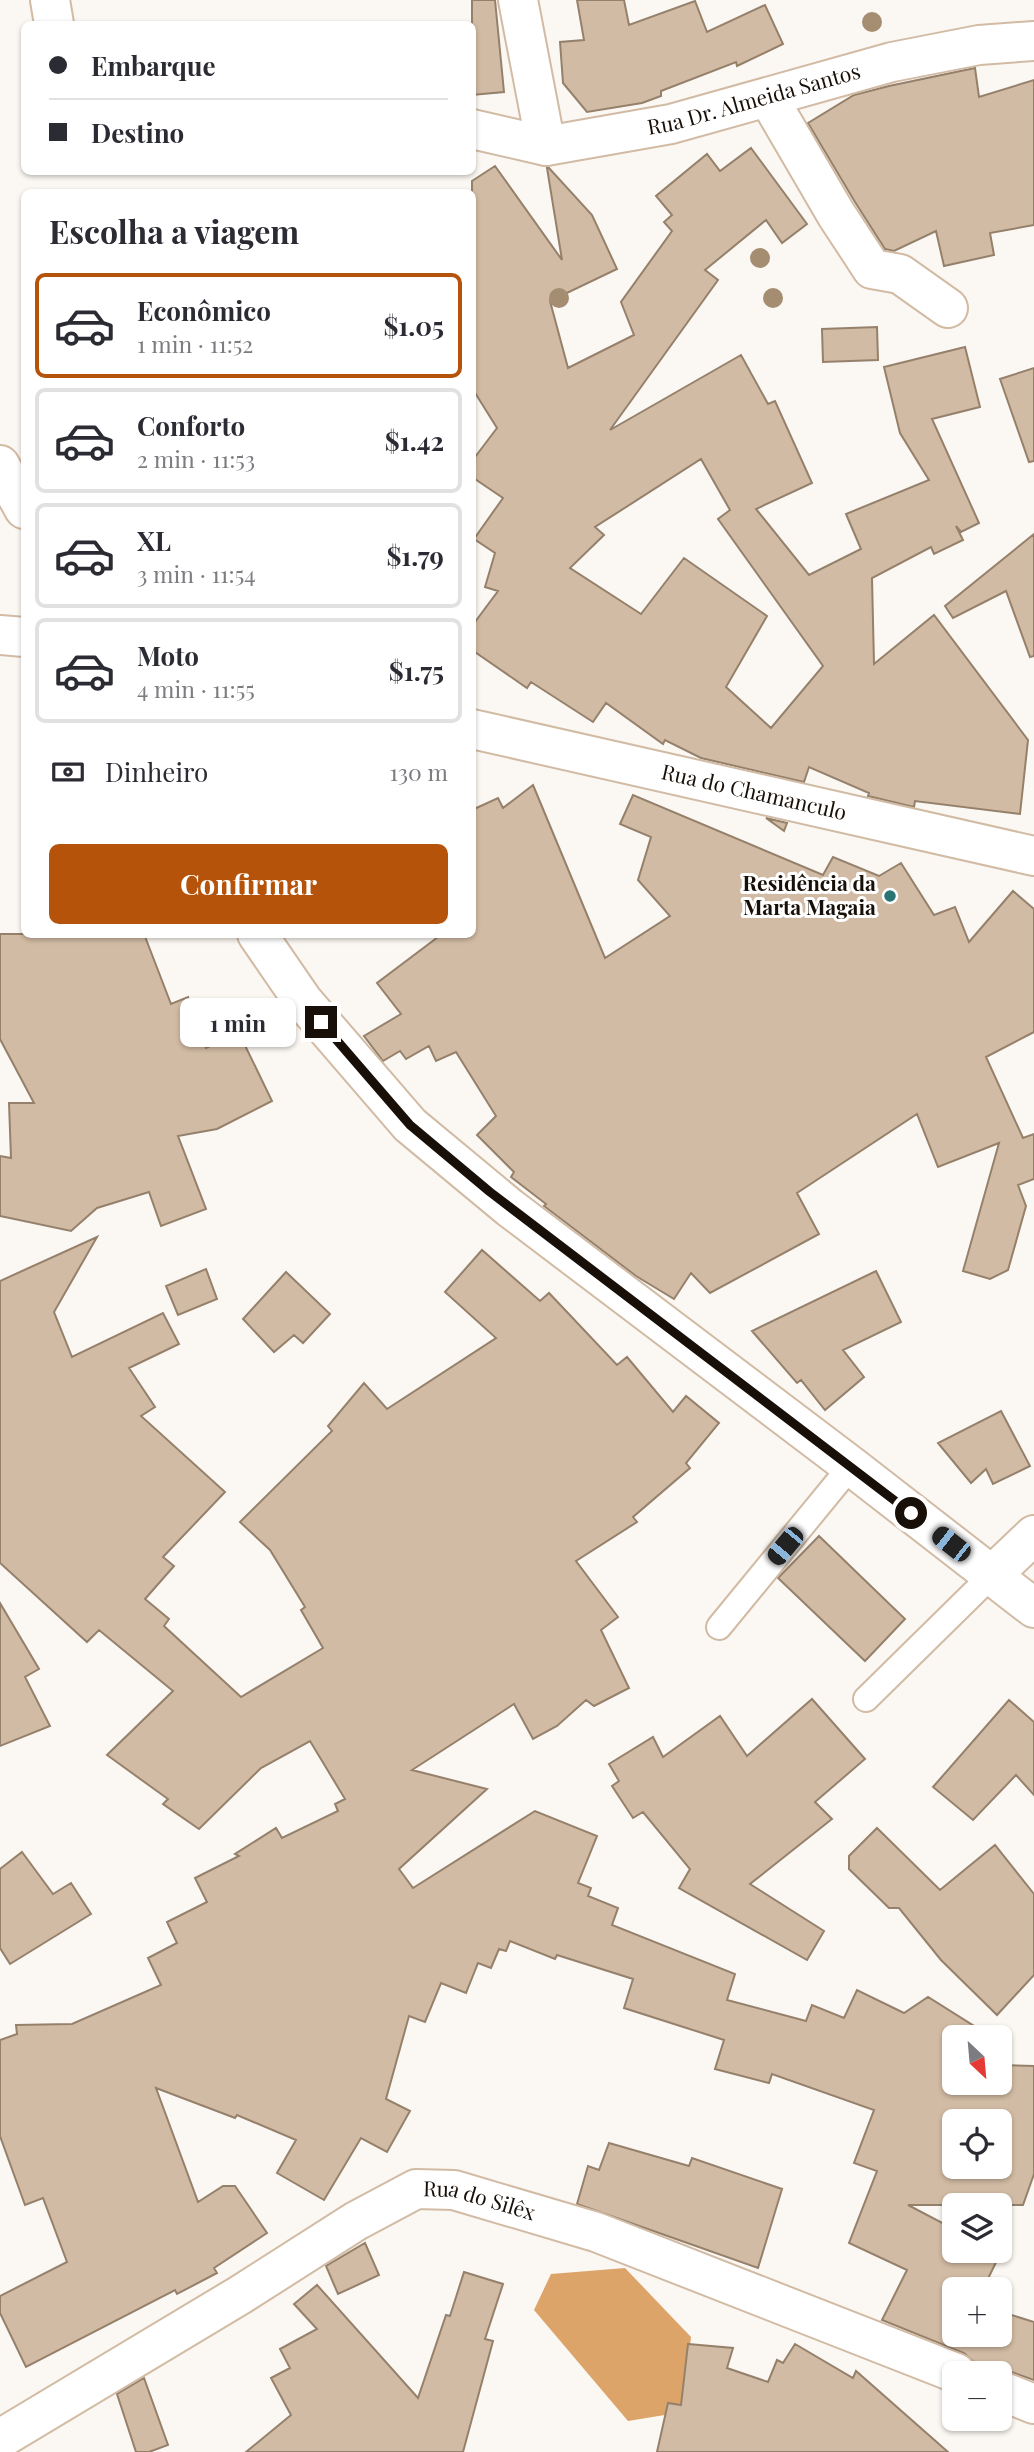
<!DOCTYPE html>
<html lang="pt">
<meta charset="utf-8">
<style>
:root{--surface:#fff;--page:#f2f2f3;--text:#2b2b33;--muted:#7c7c81;--line:#e1e1e2;--accent:#b45309}
body{margin:0;font-family:"Playfair Display",serif;background:var(--page);color:var(--text);height:100vh;display:flex;flex-direction:column;font-size:26px;white-space:nowrap}
*{box-sizing:border-box;margin:0}
p{font-size:23px;color:var(--muted)}
.icon{flex:none;width:38px;height:38px;fill:none;stroke:currentColor;stroke-width:2;stroke-linecap:round;stroke-linejoin:round}
.map{position:relative;flex:1;overflow:hidden}
.details{position:absolute;left:21px;top:189px;width:455px;height:749px;display:flex;flex-direction:column;background:var(--surface);border-radius:10px;box-shadow:0 2px 5px #0004}
.details>*{flex:none}
.guide{position:absolute;left:21px;top:21px;width:455px;height:154px;border-radius:10px;box-shadow:0 2px 5px #0004;display:grid;align-content:center;height:154px;padding:0 28px;background:var(--surface)}
.needle{width:46px;rotate:154deg}
.controls{position:absolute;left:942px;top:2025px;display:grid;gap:14px}
.controls a{display:grid;place-items:center;width:70px;height:70px;border-radius:10px;background:var(--surface);box-shadow:0 2px 5px #0004;font-size:35px}
.end{position:absolute;width:32px;height:32px;margin:-16px;border:9px solid #181008;background:#fff;box-shadow:0 0 0 4px #fff}
.from{border-radius:50%}
.bubble{position:absolute;height:49px;border-radius:10px;background:var(--surface);box-shadow:0 2px 5px #0004;font-size:23px;font-weight:700;line-height:49px;text-align:center}
.car{position:absolute;width:21px;height:42px;margin:-21px -10px;border-radius:9px;box-shadow:0 0 5px 2px #0007;background:linear-gradient(#222 24%,#8ab4d8 0 40%,#222 0 76%,#8ab4d8 0 86%,#222 0)}
.guide b{display:flex;align-items:center;gap:24px;height:66px;font-size:26px}
.guide b+b{border-top:2px solid var(--line)}
.guide i{width:18px;height:18px;background:var(--text)}
ul{padding:0;list-style:none}
li{display:flex;align-items:center;gap:21px;height:105px;margin:0 14px 10px;padding:0 14px;border:4px solid var(--line);border-radius:10px}
li div{flex:1}
li b{display:block;font-size:26px}
li em{font-style:normal;font-weight:700}
li.on{border-color:var(--accent)}
li>.icon{width:63px;height:63px;stroke-width:1.5}
h2{padding:0 28px;font-size:32px;line-height:84px}
.pay{display:flex;align-items:center;gap:18px;height:77px;padding:0 28px;font-size:26px}
.pay p{margin-inline-start:auto}
.button{display:flex;gap:14px;margin-top:auto;padding:14px 28px}
.button a{flex:1;height:80px;border-radius:10px;background:var(--accent);color:#fff;font-size:28px;font-weight:700;line-height:80px;text-align:center}
.map>svg:first-child{display:block}
</style>
<div class="map">
<svg width="1034" height="2452" viewBox="0 0 1034 2452">
<rect width="100%" height="100%" fill="#fbf7f2"/>
<!-- forest -->
<path fill="#dda46a" d="M 625,2268 L 691,2337 L 683,2412 L 628,2421 L 534,2310 L 551,2274 Z"/>
<!-- building -->
<path fill="#d2bba4" stroke="#95806b" stroke-width="2" fill-rule="evenodd" d="M 472,0 L 495,0 L 504,92 L 472,95 Z
M 577,0 L 624,0 L 629,25 L 695,1 L 707,32 L 765,5 L 783,44 L 737,66 L 736,62 L 661,91 L 661,96 L 642,103 L 587,112 L 563,83 L 560,42 L 584,40 Z
M 975,68 L 979,97 L 1034,80 L 1034,225 L 990,233 L 994,255 L 944,266 L 936,231 L 894,251 L 885,249 L 855,202 L 808,123 L 854,95 L 889,86 Z
M 751,148 L 807,224 L 782,243 L 766,220 L 705,270 L 718,280 L 610,430 L 741,355 L 768,404 L 775,401 L 812,483 L 756,509 L 809,575 L 861,549 L 846,514 L 929,480 L 900,433 L 884,367 L 965,347 L 980,407 L 932,419 L 979,523 L 961,532 L 956,526 L 963,540 L 934,554 L 931,547 L 872,578 L 874,664 L 934,615 L 1028,740 L 1020,814 L 915,801 L 914,807 L 868,796 L 869,793 L 809,767 L 804,782 L 701,758 L 665,740 L 663,744 L 606,703 L 593,722 L 531,682 L 527,688 L 472,650 L 472,626 L 498,591 L 485,587 L 495,553 L 474,539 L 503,498 L 472,477 L 472,461 L 497,428 L 472,388 L 472,181 L 495,166 L 562,260 L 547,168 L 549,168 L 592,215 L 617,269 L 550,301 L 568,368 L 634,335 L 621,302 L 672,231 L 664,222 L 672,215 L 656,196 L 707,154 L 720,171 ZM 701,459 L 730,510 L 718,519 L 823,666 L 771,728 L 726,687 L 767,616 L 684,558 L 641,614 L 570,568 L 604,535 L 595,527 Z
M 877,327 L 878,360 L 823,362 L 822,329 Z
M 1034,368 L 1034,461 L 1029,462 L 1000,379 Z
M 1034,534 L 1034,656 L 1030,657 L 1006,591 L 953,618 L 945,606 Z
M 533,785 L 605,958 L 670,916 L 638,880 L 651,837 L 620,824 L 633,795 L 823,875 L 833,857 L 879,876 L 901,863 L 934,915 L 955,907 L 969,942 L 1013,891 L 1034,909 L 1034,1032 L 986,1057 L 1023,1138 L 1034,1134 L 1034,1179 L 1018,1185 L 1026,1206 L 1008,1270 L 990,1279 L 963,1271 L 999,1143 L 938,1167 L 917,1114 L 797,1193 L 819,1234 L 710,1293 L 691,1273 L 674,1299 L 636,1276 L 544,1206 L 546,1204 L 511,1177 L 514,1172 L 477,1135 L 496,1116 L 456,1052 L 436,1061 L 429,1046 L 406,1059 L 400,1051 L 383,1061 L 364,1036 L 401,1014 L 377,983 L 442,934 L 472,934 L 472,810 L 498,798 L 503,808 Z
M 766,818 L 787,823 L 784,831 Z
M 0,934 L 144,934 L 171,1004 L 188,997 L 206,1048 L 239,1033 L 272,1101 L 217,1129 L 178,1136 L 206,1209 L 161,1226 L 149,1192 L 97,1208 L 71,1231 L 0,1216 L 0,1156 L 11,1158 L 9,1103 L 34,1103 L 0,1039 Z
M 97,1237 L 54,1312 L 72,1357 L 163,1313 L 179,1344 L 129,1368 L 155,1407 L 141,1416 L 225,1492 L 163,1557 L 174,1566 L 145,1599 L 169,1619 L 164,1626 L 241,1697 L 323,1648 L 301,1610 L 305,1607 L 270,1550 L 240,1522 L 332,1431 L 328,1426 L 364,1383 L 387,1409 L 496,1338 L 445,1292 L 482,1250 L 540,1301 L 549,1293 L 617,1365 L 627,1357 L 673,1412 L 686,1396 L 719,1423 L 686,1463 L 690,1468 L 633,1517 L 637,1522 L 576,1561 L 618,1617 L 601,1630 L 629,1688 L 594,1706 L 586,1700 L 557,1726 L 533,1739 L 514,1704 L 412,1770 L 487,1789 L 399,1869 L 413,1888 L 535,1811 L 597,1836 L 578,1883 L 591,1888 L 588,1896 L 618,1908 L 612,1925 L 735,1974 L 727,2000 L 806,2021 L 812,2005 L 844,2018 L 857,1990 L 904,2013 L 928,1997 L 982,2031 L 976,2037 L 954,2037 L 954,2062 L 951,2064 L 954,2064 L 954,2082 L 999,2082 L 999,2065 L 1034,2066 L 1034,2174 L 1023,2205 L 908,2205 L 954,2229 L 954,2250 L 994,2250 L 1000,2254 L 983,2289 L 954,2289 L 954,2334 L 999,2334 L 999,2311 L 1034,2322 L 1034,2380 L 1006,2370 L 992,2370 L 975,2363 L 964,2353 L 882,2320 L 907,2270 L 849,2243 L 877,2171 L 854,2163 L 874,2110 L 772,2074 L 769,2083 L 715,2069 L 724,2040 L 624,2008 L 633,1979 L 557,1955 L 555,1959 L 510,1941 L 506,1951 L 499,1949 L 491,1968 L 478,1963 L 466,1993 L 441,1983 L 425,2022 L 409,2016 L 386,2099 L 410,2111 L 387,2152 L 361,2138 L 324,2200 L 277,2173 L 296,2140 L 237,2115 L 235,2118 L 156,2088 L 198,2202 L 223,2186 L 235,2186 L 267,2233 L 214,2268 L 217,2273 L 177,2294 L 175,2290 L 26,2367 L 0,2313 L 0,2296 L 67,2262 L 43,2198 L 25,2205 L 0,2136 L 0,2040 L 17,2034 L 16,2025 L 72,2024 L 161,1985 L 148,1958 L 177,1943 L 167,1922 L 207,1902 L 195,1878 L 239,1856 L 235,1854 L 276,1828 L 282,1838 L 338,1811 L 335,1804 L 345,1799 L 310,1741 L 261,1768 L 199,1829 L 163,1804 L 168,1799 L 107,1755 L 173,1691 L 99,1630 L 87,1642 L 0,1563 L 0,1281 ZM 954,2121 L 999,2121 L 999,2166 L 954,2166 Z
M 206,1269 L 217,1299 L 178,1315 L 166,1286 Z
M 876,1271 L 901,1322 L 843,1350 L 864,1377 L 825,1410 L 801,1380 L 797,1383 L 752,1331 Z
M 286,1272 L 330,1314 L 303,1343 L 294,1335 L 274,1352 L 243,1319 Z
M 1001,1411 L 1030,1466 L 993,1484 L 986,1469 L 971,1483 L 938,1443 Z
M 819,1536 L 905,1619 L 865,1661 L 778,1578 Z
M 0,1603 L 39,1669 L 25,1677 L 50,1726 L 0,1746 Z
M 812,1699 L 865,1759 L 815,1802 L 832,1819 L 750,1884 L 824,1931 L 807,1960 L 679,1888 L 690,1869 L 643,1812 L 633,1818 L 612,1786 L 619,1781 L 609,1764 L 653,1737 L 663,1757 L 720,1716 L 747,1756 Z
M 1009,1700 L 1034,1722 L 1034,1795 L 1016,1775 L 973,1820 L 933,1787 Z
M 877,1828 L 940,1890 L 995,1845 L 1034,1894 L 1034,1975 L 997,2015 L 941,1960 L 899,1908 L 889,1908 L 849,1869 L 849,1856 Z
M 22,1852 L 53,1894 L 71,1883 L 91,1914 L 10,1964 L 0,1948 L 0,1869 Z
M 609,2143 L 689,2166 L 692,2158 L 782,2189 L 758,2268 L 577,2204 L 588,2166 L 599,2170 Z
M 365,2243 L 379,2275 L 338,2294 L 326,2266 Z
M 464,2272 L 503,2284 L 485,2339 L 493,2341 L 463,2452 L 246,2452 L 291,2415 L 271,2378 L 290,2368 L 280,2349 L 317,2329 L 294,2304 L 317,2285 L 418,2398 L 446,2315 L 450,2316 Z
M 688,2344 L 733,2348 L 727,2368 L 768,2382 L 777,2360 L 783,2363 L 795,2344 L 853,2378 L 856,2371 L 948,2452 L 657,2452 L 668,2403 L 681,2405 Z
M 144,2378 L 168,2445 L 149,2452 L 136,2452 L 117,2394 Z"/>
<g fill="none" stroke-linecap="round" stroke-linejoin="round">
<defs>
<path id="lane" d="M 719,1627 L 851,1466
M 866,1699 L 991,1576"/>
<g id="street">
<path d="M 50,0 L 54,24"/>
<path d="M 518,0 L 546,146"/>
<path d="M 769,99 L 836,214 L 872,269 L 900,274 L 948,308"/>
<path id="s1" d="M 472,129 L 546,146 L 671,124 L 892,62 L 979,45 L 1034,41"/>
<path d="M 0,465 L 24,509"/>
<path d="M 0,635 L 24,637"/>
<path id="s2" d="M 472,729 L 1034,856"/>
<path d="M 257,934 L 303,1001 L 410,1125 L 510,1208 L 851,1466 L 1034,1608"/>
<path d="M 991,1576 L 1034,1535"/>
<path d="M 999,2390 L 1034,2404"/>
<path id="s3" d="M 0,2439 L 240,2295 L 356,2221 L 416,2189 L 454,2190 L 596,2232 L 956,2373"/>
</g>
</defs>
<!-- lane casing -->
<use href="#lane" stroke="#d2bba4" stroke-width="28"/>
<!-- street casing -->
<use href="#street" stroke="#d2bba4" stroke-width="42"/>
<!-- lane -->
<use href="#lane" stroke="#fff" stroke-width="24"/>
<!-- street -->
<use href="#street" stroke="#fff" stroke-width="38"/>
</g>
<!-- trees -->
<g fill="#a48d71">
<circle cx="872" cy="22" r="10"/>
<circle cx="760" cy="258" r="10"/>
<circle cx="559" cy="298" r="10"/>
<circle cx="773" cy="298" r="10"/>
</g>
<g fill="none" stroke-linecap="round" stroke-linejoin="round">
<!-- route -->
<path stroke="#181008" stroke-width="9" d="M 321,1022 L 410,1125 L 490,1192 L 911,1513"/>
</g>
<!-- markers -->
<circle fill="#2a7474" stroke="#fff" stroke-width="2.5" cx="890" cy="896" r="7"/>
<g text-anchor="middle" stroke-width="6" stroke-linejoin="round" paint-order="stroke">
<!-- street labels -->
<g font-size="21" fill="#181008" stroke="#fff">
<text dy="7" stroke="none"><textPath href="#s1" startOffset="289">Rua Dr. Almeida Santos</textPath></text>
<text dy="7" stroke="none"><textPath href="#s2" startOffset="289">Rua do Chamanculo</textPath></text>
<text dy="7" stroke="none"><textPath href="#s3" startOffset="550">Rua do Silêx</textPath></text>
</g>
<!-- poi labels -->
<g font-size="21" font-weight="bold" fill="#181008" stroke="#fff" text-anchor="end">
<text x="876" y="891">Residência da<tspan x="876" dy="24">Marta Magaia</tspan></text>
</g>
</g>
</svg>
<div class="controls">
<a><svg class="needle" viewBox="-14 -14 28 28"><path d="M0-13l5 13h-10z" fill="#e53935"/><path d="M0 13l5-13h-10z" fill="#7c7c81"/></svg></a>
<a><svg class="icon" aria-label="locate" viewBox="0 0 24 24"><circle cx="12" cy="12" r="6"/><path d="M12 2v4M12 18v4M2 12h4M18 12h4"/></svg></a>
<a><svg class="icon" aria-label="layers" viewBox="0 0 24 24"><path d="M12 4l9 5-9 5-9-5zM3 14l9 5 9-5"/></svg></a>
<a>+</a>
<a>−</a>
</div>
<i class="end from" style="left:911px;top:1513px"></i>
<i class="end" style="left:321px;top:1022px"></i>
<div class="bubble" style="left:180px;top:998px;width:116px">1 min</div>
<i class="car" style="left:951px;top:1544px;rotate:308deg"></i>
<i class="car" style="left:785px;top:1546px;rotate:220deg"></i>
<div class="guide">
<b><i class="from"></i>Embarque</b>
<b><i></i>Destino</b>
</div>
<section class="details">
<h2>Escolha a viagem</h2>
<ul>
<li class="on"><svg class="icon" aria-label="car" viewBox="0 0 24 24"><path d="M5 17H2v-5l4-1 3-4h7l3 4 3 1v5h-3M9 17h6M6 11h13"/><circle cx="7" cy="17" r="2"/><circle cx="17" cy="17" r="2"/></svg><div><b>Econômico</b><p>1 min · 11:52</p></div><em>$1.05</em></li>
<li><svg class="icon" aria-label="car" viewBox="0 0 24 24"><path d="M5 17H2v-5l4-1 3-4h7l3 4 3 1v5h-3M9 17h6M6 11h13"/><circle cx="7" cy="17" r="2"/><circle cx="17" cy="17" r="2"/></svg><div><b>Conforto</b><p>2 min · 11:53</p></div><em>$1.42</em></li>
<li><svg class="icon" aria-label="car" viewBox="0 0 24 24"><path d="M5 17H2v-5l4-1 3-4h7l3 4 3 1v5h-3M9 17h6M6 11h13"/><circle cx="7" cy="17" r="2"/><circle cx="17" cy="17" r="2"/></svg><div><b>XL</b><p>3 min · 11:54</p></div><em>$1.79</em></li>
<li><svg class="icon" aria-label="car" viewBox="0 0 24 24"><path d="M5 17H2v-5l4-1 3-4h7l3 4 3 1v5h-3M9 17h6M6 11h13"/><circle cx="7" cy="17" r="2"/><circle cx="17" cy="17" r="2"/></svg><div><b>Moto</b><p>4 min · 11:55</p></div><em>$1.75</em></li>
</ul>
<div class="pay"><svg class="icon" aria-label="cash" viewBox="0 0 24 24"><path d="M3 7h18v10H3z"/><circle cx="12" cy="12" r="2"/></svg>Dinheiro<p>130 m</p></div>
<div class="button"><a>Confirmar</a></div>
</section>
</div>
